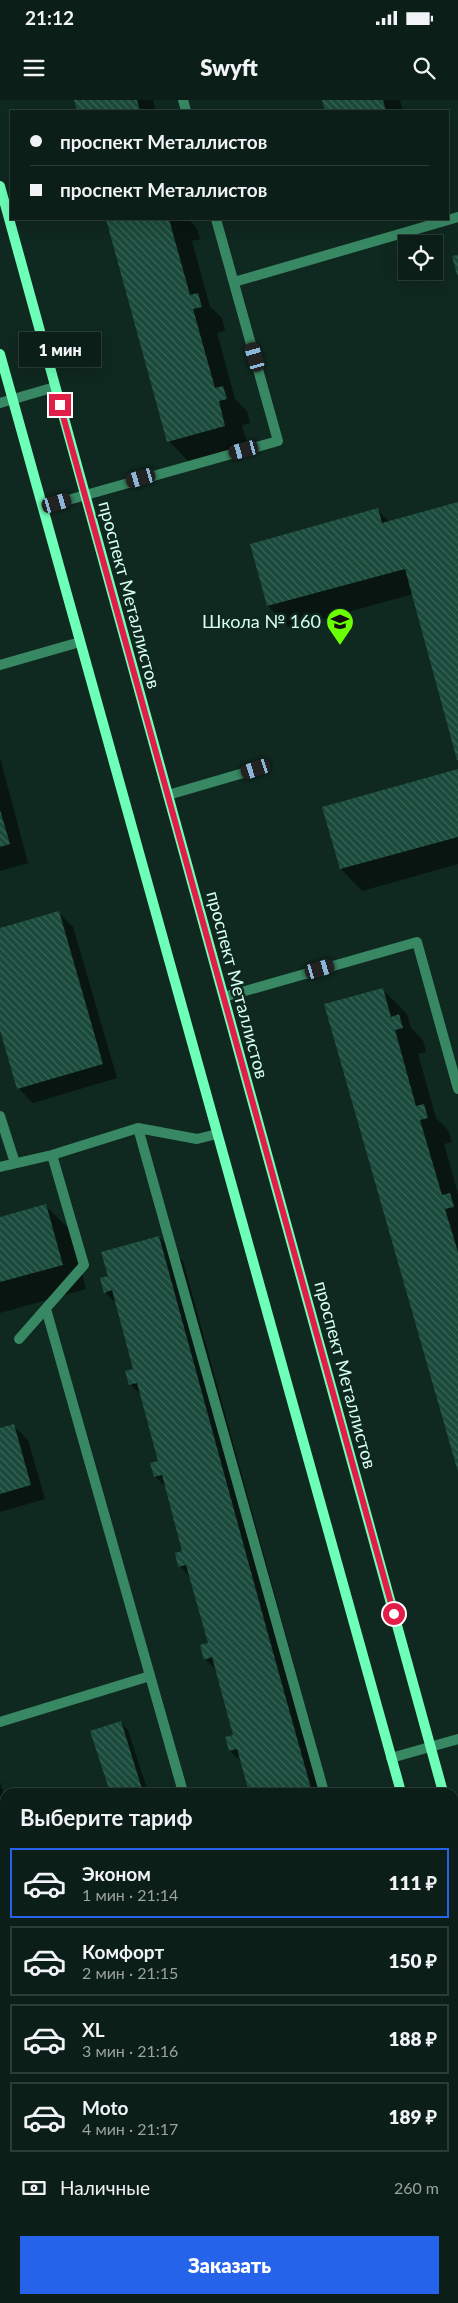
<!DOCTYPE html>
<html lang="ru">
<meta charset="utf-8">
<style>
:root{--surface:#0b1e18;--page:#192b25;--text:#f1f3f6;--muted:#9aa2a2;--line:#2b3c37;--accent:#2563eb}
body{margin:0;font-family:Lato,sans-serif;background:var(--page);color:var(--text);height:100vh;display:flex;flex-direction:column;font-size:19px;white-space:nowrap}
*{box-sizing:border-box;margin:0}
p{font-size:16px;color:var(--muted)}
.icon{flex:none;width:28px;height:28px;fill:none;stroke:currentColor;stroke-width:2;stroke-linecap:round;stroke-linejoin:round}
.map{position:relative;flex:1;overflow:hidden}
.drawer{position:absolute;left:0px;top:1688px;width:459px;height:516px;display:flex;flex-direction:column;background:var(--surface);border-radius:15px 15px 0 0;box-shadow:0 5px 20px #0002,0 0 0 1px var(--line)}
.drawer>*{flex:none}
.top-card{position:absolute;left:10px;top:10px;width:439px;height:110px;border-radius:0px;box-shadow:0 5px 20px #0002,0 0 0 1px var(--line);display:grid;align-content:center;height:110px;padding:0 20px;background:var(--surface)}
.controls{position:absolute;left:398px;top:135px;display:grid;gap:10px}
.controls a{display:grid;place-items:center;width:45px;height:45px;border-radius:0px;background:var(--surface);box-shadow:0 5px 20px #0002,0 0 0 1px var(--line);font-size:25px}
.end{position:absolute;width:22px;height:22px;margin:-11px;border:6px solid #e11d48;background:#fff;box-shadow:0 0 0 2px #fff}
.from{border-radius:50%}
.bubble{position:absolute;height:35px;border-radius:0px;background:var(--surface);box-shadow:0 5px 20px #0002,0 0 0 1px var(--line);font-size:16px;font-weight:800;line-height:35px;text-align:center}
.car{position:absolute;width:15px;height:30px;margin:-15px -8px;border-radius:6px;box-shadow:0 0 4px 1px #0007;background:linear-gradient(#222 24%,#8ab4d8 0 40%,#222 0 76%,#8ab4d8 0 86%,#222 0)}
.top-card b{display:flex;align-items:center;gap:18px;height:48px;font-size:19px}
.top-card b+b{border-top:1px solid var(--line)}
.top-card i{width:12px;height:12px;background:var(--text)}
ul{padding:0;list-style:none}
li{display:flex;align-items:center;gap:15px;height:70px;margin:0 10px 8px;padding:0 10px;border:2px solid var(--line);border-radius:0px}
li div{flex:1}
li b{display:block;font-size:19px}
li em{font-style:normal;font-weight:800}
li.selected{border-color:var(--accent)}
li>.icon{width:45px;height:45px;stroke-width:1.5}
h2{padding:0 20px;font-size:22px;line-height:60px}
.pay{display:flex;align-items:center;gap:12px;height:55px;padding:0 20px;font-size:19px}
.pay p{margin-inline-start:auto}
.action{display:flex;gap:10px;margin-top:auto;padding:10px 20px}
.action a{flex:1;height:58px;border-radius:0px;background:var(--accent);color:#fff;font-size:20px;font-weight:800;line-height:58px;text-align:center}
.status{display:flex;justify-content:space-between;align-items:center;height:35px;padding:0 25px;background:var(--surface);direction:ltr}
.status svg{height:14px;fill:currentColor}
header{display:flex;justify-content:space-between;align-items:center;height:65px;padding:0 20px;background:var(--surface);font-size:22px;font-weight:800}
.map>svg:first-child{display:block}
</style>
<div class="status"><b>21:12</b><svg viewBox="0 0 49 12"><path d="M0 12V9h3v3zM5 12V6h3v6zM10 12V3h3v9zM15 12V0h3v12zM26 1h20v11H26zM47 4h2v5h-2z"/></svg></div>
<header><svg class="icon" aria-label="menu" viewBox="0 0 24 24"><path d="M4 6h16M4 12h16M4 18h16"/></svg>Swyft<svg class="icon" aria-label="search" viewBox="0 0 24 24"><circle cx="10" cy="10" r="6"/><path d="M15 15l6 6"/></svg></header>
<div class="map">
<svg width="458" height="2203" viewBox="0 0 458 2203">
<defs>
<pattern id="park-tufts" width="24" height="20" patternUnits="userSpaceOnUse" patternTransform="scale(1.25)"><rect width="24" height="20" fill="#243312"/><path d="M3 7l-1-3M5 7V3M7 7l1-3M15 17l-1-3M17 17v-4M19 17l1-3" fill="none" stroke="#394729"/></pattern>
<pattern id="building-back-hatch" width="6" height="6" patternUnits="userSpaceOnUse" patternTransform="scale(1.25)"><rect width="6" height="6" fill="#1a4a3b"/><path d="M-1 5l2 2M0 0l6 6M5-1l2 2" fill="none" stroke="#3b6558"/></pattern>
</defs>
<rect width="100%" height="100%" fill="#0f2820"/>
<!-- park -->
<path fill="url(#park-tufts)" d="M 0,1789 L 5,1792 L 5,1821 L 0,1827 Z"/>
<!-- shadow -->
<path fill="#0007" d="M 75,0 L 153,0 L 156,11 L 78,11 Z
M 323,0 L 400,0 L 403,11 L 327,11 Z
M 108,119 L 188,119 L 196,127 L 200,139 L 192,141 L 210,207 L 222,218 L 225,231 L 217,233 L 235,299 L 247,311 L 250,323 L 242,325 L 249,350 L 193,366 L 169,341 Z
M 458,403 L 458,657 L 413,494 L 290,528 L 268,506 L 252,445 L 377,410 L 390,422 Z
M 0,658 L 28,763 L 0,771 Z
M 458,671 L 458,764 L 362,791 L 341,769 Z
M 59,813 L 73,827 L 117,978 L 33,1003 L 18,988 L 0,926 L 0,830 Z
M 383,890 L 407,914 L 411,928 L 423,940 L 426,952 L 418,954 L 436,1018 L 448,1030 L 452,1042 L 444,1044 L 458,1094 L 458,1370 Z
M 45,1105 L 70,1130 L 86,1189 L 0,1213 L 0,1118 Z
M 159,1137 L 183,1161 L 329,1692 L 250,1692 L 242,1662 L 230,1651 L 235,1636 L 217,1571 L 205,1559 L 210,1544 L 191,1478 L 180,1466 L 184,1451 L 167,1388 L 155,1376 L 160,1362 L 142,1296 L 130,1284 L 135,1269 L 117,1204 L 105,1192 L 109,1177 Z
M 14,1326 L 28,1340 L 45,1399 L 0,1412 L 0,1330 Z
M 121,1623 L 128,1630 L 148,1692 L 111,1692 L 92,1632 Z
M 0,1682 L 5,1698 L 5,1722 L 0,1723 Z
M 32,2199 L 164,2199 L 165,2203 L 36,2203 Z"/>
<!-- building -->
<path fill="url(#building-back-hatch)" d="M 74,0 L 137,0 L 140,11 L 77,11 Z
M 322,0 L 383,0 L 386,11 L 325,11 Z
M 106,119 L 169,119 L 190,195 L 198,193 L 202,207 L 193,209 L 215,288 L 223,286 L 227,299 L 219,301 L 225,326 L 167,342 Z
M 458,155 L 458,175 L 457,175 L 452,156 Z
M 458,402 L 458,660 L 457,660 L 405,469 L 267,506 L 250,444 L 378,408 L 382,423 Z
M 458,669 L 458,737 L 340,769 L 322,707 Z
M 0,710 L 10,744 L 0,747 Z
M 59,811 L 103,964 L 17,989 L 0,930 L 0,828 Z
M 383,888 L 391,917 L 399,914 L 403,928 L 395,930 L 416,1006 L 424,1004 L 428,1018 L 420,1020 L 442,1095 L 450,1093 L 454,1107 L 445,1109 L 458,1152 L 458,1372 L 324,904 Z
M 46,1104 L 63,1165 L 0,1182 L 0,1117 Z
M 159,1136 L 268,1534 L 312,1692 L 249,1692 L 237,1649 L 229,1651 L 225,1637 L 233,1635 L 212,1557 L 204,1560 L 200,1545 L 208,1543 L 186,1465 L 178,1467 L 175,1453 L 182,1451 L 162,1375 L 154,1377 L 150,1363 L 158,1361 L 137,1283 L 129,1285 L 125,1271 L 133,1269 L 112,1190 L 104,1193 L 100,1178 L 108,1176 L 101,1152 Z
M 14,1324 L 31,1385 L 0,1394 L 0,1328 Z
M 121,1621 L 143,1692 L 110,1692 L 90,1631 Z
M 5,2099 L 5,2127 L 4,2127 L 0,2111 L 0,2101 Z
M 75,2199 L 147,2199 L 148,2203 L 76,2203 Z"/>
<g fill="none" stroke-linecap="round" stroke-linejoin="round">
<!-- lane -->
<path stroke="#388963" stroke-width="10" d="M 183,0 L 186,11
M 234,182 L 458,117
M 43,407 L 278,341 L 216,119
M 0,565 L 80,542
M 168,695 L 257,669
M 224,897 L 417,842 L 458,989
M 0,1016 L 15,1063
M 138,1028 L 324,1692
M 0,1067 L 52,1055 L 138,1028 L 197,1039 L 217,1034
M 46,1209 L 183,1692
M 19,1239 L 84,1165 L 52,1055
M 0,1622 L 150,1576
M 391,1658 L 458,1639
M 0,2051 L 5,2049"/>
<!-- street -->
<path stroke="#388963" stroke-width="10" d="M 0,303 L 55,287"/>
<!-- secondary -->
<path stroke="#6dffb8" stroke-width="10" d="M 0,86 L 443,1692
M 0,254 L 401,1692
M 454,1731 L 458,1746
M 454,1882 L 458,1898"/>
</g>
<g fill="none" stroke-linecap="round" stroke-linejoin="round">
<!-- route -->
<path stroke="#e11d48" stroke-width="6" d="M 60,305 L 394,1514"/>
</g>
<!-- icons -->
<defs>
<symbol id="school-pin" viewBox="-11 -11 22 30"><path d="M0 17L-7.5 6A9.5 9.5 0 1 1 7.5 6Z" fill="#6aff02" stroke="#0f2820"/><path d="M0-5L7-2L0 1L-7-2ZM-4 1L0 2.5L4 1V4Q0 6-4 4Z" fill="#111"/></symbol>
</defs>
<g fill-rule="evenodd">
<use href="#school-pin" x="324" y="506" width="32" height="43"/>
</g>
<g text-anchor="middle" stroke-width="5" stroke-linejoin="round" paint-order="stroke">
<!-- street labels -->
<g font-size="18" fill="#d6ffef" stroke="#0f2820">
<text transform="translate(129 495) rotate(75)" y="6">проспект Металлистов</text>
<text transform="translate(237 885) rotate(75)" y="6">проспект Металлистов</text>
<text transform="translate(345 1275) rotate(75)" y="6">проспект Металлистов</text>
</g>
<!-- poi labels -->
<g font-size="18" fill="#d6ffef" stroke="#0f2820" text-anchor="end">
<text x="321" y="528">Школа № 160</text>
</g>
</g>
</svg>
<div class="controls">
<a><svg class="icon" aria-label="locate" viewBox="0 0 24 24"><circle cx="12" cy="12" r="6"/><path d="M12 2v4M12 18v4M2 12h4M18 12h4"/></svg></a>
</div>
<i class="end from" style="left:394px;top:1514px"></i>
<i class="end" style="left:60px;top:305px"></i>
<div class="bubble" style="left:19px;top:232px;width:82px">1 мин</div>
<i class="car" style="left:255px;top:257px;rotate:344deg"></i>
<i class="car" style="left:244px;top:350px;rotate:255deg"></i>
<i class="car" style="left:141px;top:378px;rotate:254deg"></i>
<i class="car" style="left:57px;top:403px;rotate:74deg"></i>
<i class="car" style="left:256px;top:669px;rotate:252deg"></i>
<i class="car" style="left:320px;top:869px;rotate:74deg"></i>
<div class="top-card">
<b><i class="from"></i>проспект Металлистов</b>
<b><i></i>проспект Металлистов</b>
</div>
<section class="drawer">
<h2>Выберите тариф</h2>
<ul>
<li class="selected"><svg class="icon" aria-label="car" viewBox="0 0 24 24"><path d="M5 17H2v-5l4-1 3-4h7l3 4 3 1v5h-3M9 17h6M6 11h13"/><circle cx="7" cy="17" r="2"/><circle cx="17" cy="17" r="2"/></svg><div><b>Эконом</b><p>1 мин · 21:14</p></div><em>111 ₽</em></li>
<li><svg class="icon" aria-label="car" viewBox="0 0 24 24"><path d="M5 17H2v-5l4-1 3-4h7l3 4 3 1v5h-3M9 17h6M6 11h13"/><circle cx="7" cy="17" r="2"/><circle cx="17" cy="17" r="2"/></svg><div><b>Комфорт</b><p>2 мин · 21:15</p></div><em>150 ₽</em></li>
<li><svg class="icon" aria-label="car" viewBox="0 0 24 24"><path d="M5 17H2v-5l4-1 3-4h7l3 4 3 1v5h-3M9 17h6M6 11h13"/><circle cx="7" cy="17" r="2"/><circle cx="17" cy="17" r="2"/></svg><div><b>XL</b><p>3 мин · 21:16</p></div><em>188 ₽</em></li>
<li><svg class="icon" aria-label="car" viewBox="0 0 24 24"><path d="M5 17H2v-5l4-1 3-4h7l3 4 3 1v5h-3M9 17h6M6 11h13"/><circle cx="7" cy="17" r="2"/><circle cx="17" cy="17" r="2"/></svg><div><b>Moto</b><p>4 мин · 21:17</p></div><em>189 ₽</em></li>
</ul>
<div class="pay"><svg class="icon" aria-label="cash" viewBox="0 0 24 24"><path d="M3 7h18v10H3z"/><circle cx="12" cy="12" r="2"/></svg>Наличные<p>260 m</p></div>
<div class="action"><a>Заказать</a></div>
</section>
</div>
